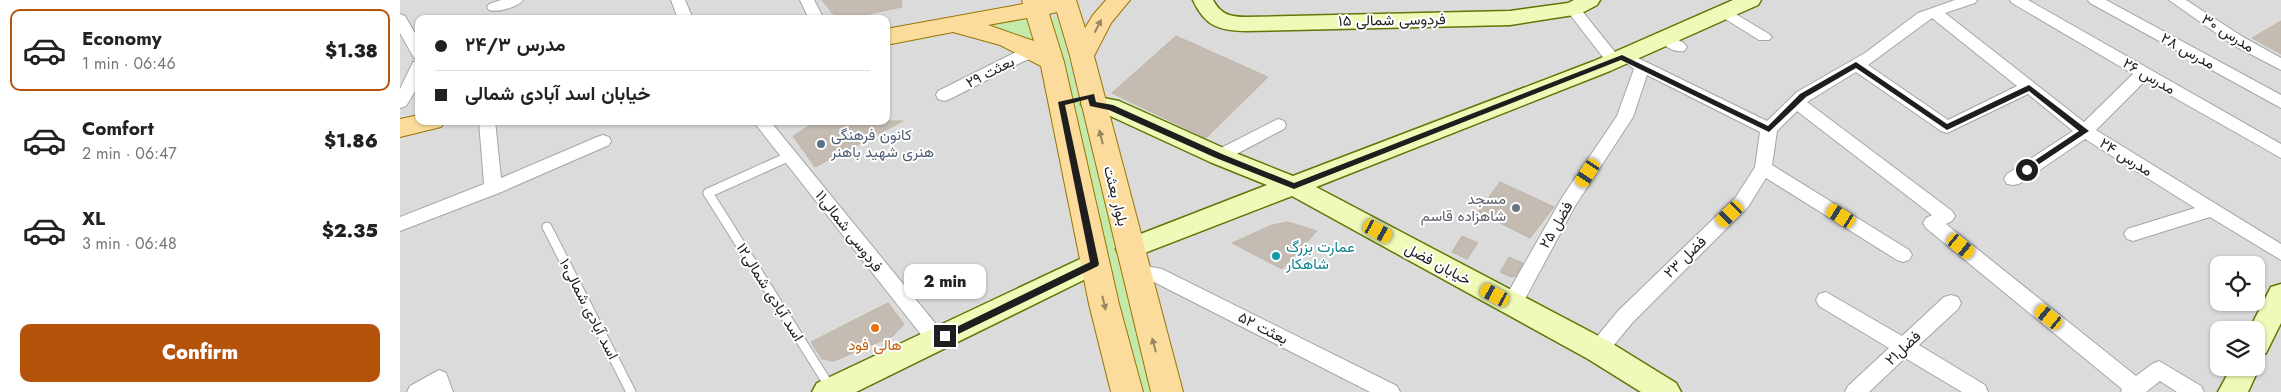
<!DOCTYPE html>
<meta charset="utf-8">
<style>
:root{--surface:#fff;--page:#f6f6f6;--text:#222;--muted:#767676;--line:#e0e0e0;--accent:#b45309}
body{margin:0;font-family:Jost,Vazirmatn,sans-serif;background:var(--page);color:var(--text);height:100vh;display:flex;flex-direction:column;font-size:19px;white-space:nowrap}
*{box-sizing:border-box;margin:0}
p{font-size:16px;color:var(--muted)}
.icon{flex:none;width:28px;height:28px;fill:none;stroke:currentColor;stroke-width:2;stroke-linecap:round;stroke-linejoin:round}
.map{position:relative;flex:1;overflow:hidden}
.side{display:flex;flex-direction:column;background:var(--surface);width:400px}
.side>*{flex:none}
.hud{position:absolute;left:15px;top:15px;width:475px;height:110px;border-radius:10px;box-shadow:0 1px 4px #0004;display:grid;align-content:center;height:110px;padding:0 20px;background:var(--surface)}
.tools{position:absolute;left:1810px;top:256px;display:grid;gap:10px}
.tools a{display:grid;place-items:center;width:55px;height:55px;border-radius:10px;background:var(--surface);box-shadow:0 1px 4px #0004;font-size:25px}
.end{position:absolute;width:22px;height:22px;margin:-11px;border:6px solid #1e1e1e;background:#fff;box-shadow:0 0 0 2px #fff}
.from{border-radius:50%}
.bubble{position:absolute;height:35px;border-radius:10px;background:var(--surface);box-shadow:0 1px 4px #0004;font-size:16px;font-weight:800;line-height:35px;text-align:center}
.car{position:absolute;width:15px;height:30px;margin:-15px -8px;border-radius:6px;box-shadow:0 0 4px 1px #0007;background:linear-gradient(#f5c518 24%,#345 0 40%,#f5c518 0 76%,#345 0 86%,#f5c518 0)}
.hud b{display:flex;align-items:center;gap:18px;height:48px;font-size:19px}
.hud b+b{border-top:1px solid var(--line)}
.hud i{width:12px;height:12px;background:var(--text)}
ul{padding:9px 0 0;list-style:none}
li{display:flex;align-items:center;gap:15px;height:82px;margin:0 10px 8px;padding:0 10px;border:2px solid transparent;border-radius:10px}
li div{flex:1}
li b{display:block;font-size:19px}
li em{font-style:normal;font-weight:800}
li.current{border-color:var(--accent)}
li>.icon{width:45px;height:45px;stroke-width:1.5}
.primary-button{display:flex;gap:10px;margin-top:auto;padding:10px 20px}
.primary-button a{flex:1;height:58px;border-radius:10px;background:var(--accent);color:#fff;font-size:20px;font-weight:800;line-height:58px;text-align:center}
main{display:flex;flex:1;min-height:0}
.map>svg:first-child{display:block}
</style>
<main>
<section class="side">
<ul>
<li class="current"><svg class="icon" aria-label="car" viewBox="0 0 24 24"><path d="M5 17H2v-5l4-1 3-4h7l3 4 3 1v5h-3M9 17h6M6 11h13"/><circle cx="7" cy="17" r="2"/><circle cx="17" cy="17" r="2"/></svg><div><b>Economy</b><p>1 min · 06:46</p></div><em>$1.38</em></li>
<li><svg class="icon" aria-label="car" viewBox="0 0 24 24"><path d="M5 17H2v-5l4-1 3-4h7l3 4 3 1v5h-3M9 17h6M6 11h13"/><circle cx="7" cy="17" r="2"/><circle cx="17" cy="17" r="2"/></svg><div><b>Comfort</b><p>2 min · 06:47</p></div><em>$1.86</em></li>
<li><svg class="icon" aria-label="car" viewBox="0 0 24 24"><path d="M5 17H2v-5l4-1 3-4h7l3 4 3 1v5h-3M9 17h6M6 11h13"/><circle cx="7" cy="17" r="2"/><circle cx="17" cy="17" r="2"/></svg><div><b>XL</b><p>3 min · 06:48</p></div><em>$2.35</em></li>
</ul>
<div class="primary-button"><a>Confirm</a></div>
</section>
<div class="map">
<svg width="1881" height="392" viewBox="0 0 1881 392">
<rect width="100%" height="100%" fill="#efede4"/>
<!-- residential -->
<path fill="#dcdbdb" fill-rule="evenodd" d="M 0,0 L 1881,0 L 1881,392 L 0,392 ZM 19,19 L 486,19 L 486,121 L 19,121 ZM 1819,265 L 1856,265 L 1856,302 L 1819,302 ZM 1819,330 L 1856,330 L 1856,368 L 1819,368 Z"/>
<!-- grass -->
<path fill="#c3eaaa" d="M 627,16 L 634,44 L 578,26 Z
M 658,17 L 754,392 L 742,392 L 650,19 Z"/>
<!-- building -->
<path fill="#c4bcb3" stroke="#c1b5a6" d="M 422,0 L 501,0 L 502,7 L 454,17 L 441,16 L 432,13 Z
M 1881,21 L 1881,54 L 1852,38 Z
M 776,36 L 868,77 L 806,138 L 712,93 Z
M 417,121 L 503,121 L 415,167 L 393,136 Z
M 1100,182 L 1154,207 L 1130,238 L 1078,212 Z
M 888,222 L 917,231 L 882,269 L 832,243 L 872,225 Z
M 1062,236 L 1078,243 L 1067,259 L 1052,252 Z
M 1109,257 L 1123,263 L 1116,276 L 1111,277 L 1100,272 Z
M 488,303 L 504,324 L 493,336 L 434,361 L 422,359 L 411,342 Z"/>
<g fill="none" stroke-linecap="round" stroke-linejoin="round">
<defs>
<path id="lane" d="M 390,156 L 308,193 L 430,387
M 147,227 L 231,392"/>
<path id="street" d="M 101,0 L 123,0 C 118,7 97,13 89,10 L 87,7 L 89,4 Z
M 271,0 L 285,0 L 293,19 L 278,19 Z
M 400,0 L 414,0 L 424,19 L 409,19 Z
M 1555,0 L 1577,0 L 1575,3 L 1545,13 L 1684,122 L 1733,74 L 1612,3 L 1610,0 L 1628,0 L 1881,144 L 1881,158 L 1745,81 L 1696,130 L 1881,244 L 1881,260 L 1810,217 L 1733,241 L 1727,239 L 1724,234 L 1727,229 L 1795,208 L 1685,139 L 1619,184 L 1613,185 L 1607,184 L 1604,179 L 1607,174 L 1673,131 L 1628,94 L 1547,133 L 1541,131 L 1456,72 L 1407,102 L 1552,211 L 1555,216 L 1552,221 L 1546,224 L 1736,376 L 1752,364 L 1759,361 L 1801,386 L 1804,392 L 1777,392 L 1760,381 L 1746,392 L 1721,392 L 1722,389 L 1526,228 L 1523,223 L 1526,218 L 1532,215 L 1397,111 L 1377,131 L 1372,165 L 1509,250 L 1512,255 L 1509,260 L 1503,262 L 1497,260 L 1366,178 L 1348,207 L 1232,323 L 1205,356 L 1198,358 L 1191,356 L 1188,350 L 1191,344 L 1218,311 L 1336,197 L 1355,167 L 1360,132 L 1247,75 L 1233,117 L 1175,206 L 1119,310 L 1112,312 L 1105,310 L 1102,304 L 1105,298 L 1163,196 L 1217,116 L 1234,69 L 1225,62 L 1228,58 L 1238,58 L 1367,121 L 1397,92 L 1465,53 L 1518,13 ZM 1532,18 L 1617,86 L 1548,120 L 1468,65 Z
M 1688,0 L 1706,0 L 1881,95 L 1881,108 L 1690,3 Z
M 1769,0 L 1786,0 L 1843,37 L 1881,58 L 1881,70 L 1833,45 Z
M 1173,4 L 1178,6 L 1219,57 L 1222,61 L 1219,65 L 1209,65 L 1168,12 L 1166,9 L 1168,6 Z
M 1324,7 L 1369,34 L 1372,37 L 1369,40 L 1359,40 L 1319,15 L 1317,12 L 1319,9 Z
M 0,14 L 5,16 L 19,40 L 19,59 L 14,58 L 0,33 Z
M 1265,33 L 1284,43 L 1287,47 L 1284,51 C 1275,53 1263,46 1257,38 L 1260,35 Z
M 637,46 L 642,47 L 645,51 L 642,55 L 624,61 L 550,99 L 544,101 L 538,99 L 536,95 L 538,91 L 614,53 Z
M 19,61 L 19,85 L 6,106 L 0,108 L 0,89 L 13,62 Z
M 878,119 L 884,121 L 886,125 L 884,129 L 825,160 L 819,162 L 813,160 L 811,156 L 813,152 Z
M 79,121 L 95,121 L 101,178 L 197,137 L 203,135 L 209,137 L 211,141 L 209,145 L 99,193 L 0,231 L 0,217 L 84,184 Z
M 353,121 L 370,121 L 544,334 L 547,340 L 544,346 L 537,348 L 530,346 Z
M 735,264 L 762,269 L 997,386 L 1000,392 L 970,392 L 752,281 L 728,276 L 726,271 L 728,266 Z
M 1426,292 L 1502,336 L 1544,297 L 1551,295 L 1558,297 L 1561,303 L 1558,309 L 1519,345 L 1585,385 L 1588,392 L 1562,392 L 1505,358 L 1469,392 L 1445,392 L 1448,386 L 1489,348 L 1419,306 L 1416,300 L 1419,294 Z
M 39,370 L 46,373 L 53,392 L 7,392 L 10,386 Z"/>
<path id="secondary" d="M 793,0 L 813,0 C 821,15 831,17 847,17 L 1110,11 L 1168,3 L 1174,0 L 1200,0 L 1197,5 L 1180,14 L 1110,25 L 847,31 C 819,31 805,26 793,0 Z
M 1333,0 L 1361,0 L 1358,5 L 1210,71 L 916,187 L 1208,341 L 1276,383 L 1281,392 L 1241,392 L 1188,359 L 892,196 L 729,259 L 720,256 L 716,249 L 720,242 L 867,185 L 810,162 L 706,114 L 685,110 L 681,104 L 685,98 L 693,96 L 719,101 L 828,150 L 893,176 L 1194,61 Z
M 695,252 L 704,256 L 708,263 L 704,270 L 456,392 L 412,392 L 417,383 Z
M 1881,284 L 1881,323 L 1866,353 L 1856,357 L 1856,330 L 1849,330 L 1871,287 Z
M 1856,362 L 1859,368 L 1848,392 L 1818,392 L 1831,368 L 1856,368 Z"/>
<path id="primary" d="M 622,0 L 676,0 L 685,28 L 693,15 L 706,0 L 730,0 L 711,23 L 694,56 L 783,392 L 751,392 L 670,56 L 657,12 L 649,14 L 664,62 L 719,304 L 743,392 L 711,392 L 689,304 L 641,66 L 600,45 L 553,32 L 486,45 L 486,29 L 623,4 ZM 627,18 L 634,41 L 588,25 Z
M 19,115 L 19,121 L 45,121 L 41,127 L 0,137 L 0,119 Z"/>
</defs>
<!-- lane casing -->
<use href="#lane" stroke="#a5a5a5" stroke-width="11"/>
<!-- street casing -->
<use href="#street" stroke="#a5a5a5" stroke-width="2"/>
<!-- secondary casing -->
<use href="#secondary" stroke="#5f7704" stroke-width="3"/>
<!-- primary casing -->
<use href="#primary" stroke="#987500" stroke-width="2"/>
<!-- lane -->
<use href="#lane" stroke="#fff" stroke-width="9"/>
<!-- street -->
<use href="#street" fill="#fff" fill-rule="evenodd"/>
<!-- secondary -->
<use href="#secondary" fill="#f0fab8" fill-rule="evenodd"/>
<!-- primary -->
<use href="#primary" fill="#fcdc9c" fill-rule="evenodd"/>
</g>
<!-- one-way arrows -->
<defs><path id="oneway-solid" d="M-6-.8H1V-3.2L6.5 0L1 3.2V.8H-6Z" transform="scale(1.25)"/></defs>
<g fill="#988663">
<use href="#oneway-solid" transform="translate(698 26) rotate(-63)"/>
<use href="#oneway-solid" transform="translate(701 137) rotate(-104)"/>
<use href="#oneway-solid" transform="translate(704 303) rotate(77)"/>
<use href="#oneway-solid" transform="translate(754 345) rotate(-105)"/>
</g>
<!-- route -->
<path fill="#1e1e1e" d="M 1222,55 L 1368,126 L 1400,94 L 1456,62 L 1547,124 L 1629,85 L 1689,131 L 1627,172 L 1625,172 L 1625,167 L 1679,131 L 1629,91 L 1547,130 L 1456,68 L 1406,97 L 1369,132 L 1221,60 L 894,189 L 816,158 L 709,110 L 690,106 L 688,99 L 665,105 L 699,264 L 698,266 L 548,339 L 545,340 L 540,336 L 542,334 L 690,262 L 658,102 L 694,94 L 696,102 L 713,105 L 822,154 L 894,183 Z"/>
<!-- markers -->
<circle fill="#5c6f8a" stroke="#fff" stroke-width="2" cx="421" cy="144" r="5"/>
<circle fill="#6b7280" stroke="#fff" stroke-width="2" cx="1116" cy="208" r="5"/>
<circle fill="#0f9aa8" stroke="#fff" stroke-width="2" cx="876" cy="256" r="5"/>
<circle fill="#e8710a" stroke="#fff" stroke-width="2" cx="475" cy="328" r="5"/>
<g text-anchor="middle" stroke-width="4" stroke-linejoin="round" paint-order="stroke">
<!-- street labels -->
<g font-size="15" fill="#1e1e1e" stroke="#fff">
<text transform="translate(992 20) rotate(-1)" y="5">فردوسی شمالی ۱۵</text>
<text transform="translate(1828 33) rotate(32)" y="5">مدرس ۳۰</text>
<text transform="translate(1788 51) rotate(29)" y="5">مدرس ۲۸</text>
<text transform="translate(590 72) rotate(-27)" y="5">بعثت ۲۹</text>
<text transform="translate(1749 76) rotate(30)" y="5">مدرس ۲۶</text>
<text transform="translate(1726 157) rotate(32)" y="5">مدرس ۲۴</text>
<text transform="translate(716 196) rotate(76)" y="5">بلوار بعثت</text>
<text transform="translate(1156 225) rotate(-60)" y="5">فضل ۲۵</text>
<text transform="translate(449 231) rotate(52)" y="5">فردوسی شمالی۱۱</text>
<text transform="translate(1285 257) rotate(-44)" y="5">فضل ۲۳</text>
<text transform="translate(1038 264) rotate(28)" y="5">خیابان فضل</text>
<text transform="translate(370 292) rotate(58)" y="5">اسد آبادی شمالی۱۲</text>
<text transform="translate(189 309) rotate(63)" y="5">اسد آبادی شمالی۱۰</text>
<text transform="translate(863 328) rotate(27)" y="5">بعثت ۵۲</text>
<text transform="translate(1503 348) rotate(-43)" y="5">فضل۲۱</text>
</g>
<!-- service labels -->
<g font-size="15" fill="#4e5e75" stroke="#fff" text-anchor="start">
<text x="431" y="140">کانون فرهنگی<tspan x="431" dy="17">هنری شهید باهنر</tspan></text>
</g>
<!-- worship labels -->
<g font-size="15" fill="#5b616d" stroke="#fff" text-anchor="end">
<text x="1106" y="204">مسجد<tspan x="1106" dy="17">شاهزاده قاسم</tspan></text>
</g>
<!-- culture labels -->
<g font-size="15" fill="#0d838f" stroke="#fff" text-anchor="start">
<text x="886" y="252">عمارت بزرگ<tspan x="886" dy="17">شاهکار</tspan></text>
</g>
<!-- food labels -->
<g font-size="15" fill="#c56008" stroke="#fff">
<text x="475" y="350">هالی فود</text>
</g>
</g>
</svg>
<div class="tools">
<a><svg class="icon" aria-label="locate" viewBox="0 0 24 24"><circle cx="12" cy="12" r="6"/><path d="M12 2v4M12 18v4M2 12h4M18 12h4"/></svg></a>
<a><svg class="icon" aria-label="layers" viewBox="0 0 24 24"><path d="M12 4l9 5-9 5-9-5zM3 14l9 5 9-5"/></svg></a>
</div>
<i class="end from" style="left:1627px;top:170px"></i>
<i class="end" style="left:545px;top:336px"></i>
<div class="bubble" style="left:504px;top:264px;width:82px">2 min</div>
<i class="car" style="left:1188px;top:173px;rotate:213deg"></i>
<i class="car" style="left:1330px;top:214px;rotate:226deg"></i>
<i class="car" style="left:1441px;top:216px;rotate:302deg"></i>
<i class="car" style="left:978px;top:231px;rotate:119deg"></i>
<i class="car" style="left:1561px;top:246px;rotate:129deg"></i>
<i class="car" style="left:1095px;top:295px;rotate:298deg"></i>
<i class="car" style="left:1649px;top:317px;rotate:309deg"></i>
<div class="hud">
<b><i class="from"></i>مدرس ۲۴/۳</b>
<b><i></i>خیابان اسد آبادی شمالی</b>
</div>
</div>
</main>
